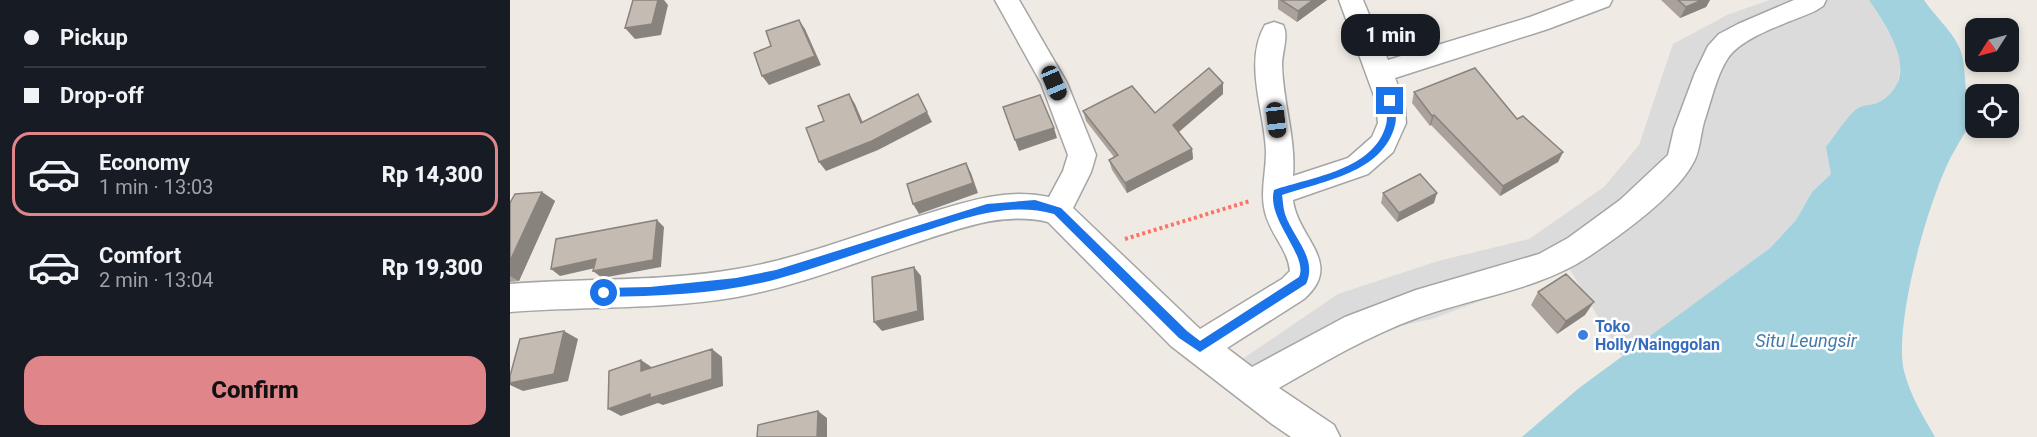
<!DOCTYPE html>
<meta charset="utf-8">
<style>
:root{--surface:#171b24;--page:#242831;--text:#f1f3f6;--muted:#9ea1a6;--line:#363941;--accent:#e0868a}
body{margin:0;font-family:Roboto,sans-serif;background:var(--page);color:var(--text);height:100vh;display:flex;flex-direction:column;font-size:22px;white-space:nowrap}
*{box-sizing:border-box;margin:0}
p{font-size:20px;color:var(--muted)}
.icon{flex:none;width:33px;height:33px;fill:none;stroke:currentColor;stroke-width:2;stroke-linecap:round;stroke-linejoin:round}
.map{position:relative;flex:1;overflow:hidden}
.side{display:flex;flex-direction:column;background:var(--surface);width:510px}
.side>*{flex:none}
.guide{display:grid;align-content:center;height:132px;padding:0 24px;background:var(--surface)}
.needle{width:39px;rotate:234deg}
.tools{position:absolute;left:1455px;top:18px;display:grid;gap:12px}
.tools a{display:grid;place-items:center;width:54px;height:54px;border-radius:12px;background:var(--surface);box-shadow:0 3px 9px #0003;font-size:30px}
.end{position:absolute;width:27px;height:27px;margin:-14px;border:8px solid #1a73e8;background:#fff;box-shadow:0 0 0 3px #fff}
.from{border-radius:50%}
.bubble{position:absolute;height:42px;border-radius:18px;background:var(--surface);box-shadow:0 3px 9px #0003;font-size:20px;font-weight:800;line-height:42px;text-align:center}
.car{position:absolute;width:18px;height:36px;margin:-18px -9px;border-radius:8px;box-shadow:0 0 4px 2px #0007;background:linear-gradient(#222 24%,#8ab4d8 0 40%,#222 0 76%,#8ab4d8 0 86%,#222 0)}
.guide b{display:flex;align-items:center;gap:21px;height:57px;font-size:22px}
.guide b+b{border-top:2px solid var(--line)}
.guide i{width:15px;height:15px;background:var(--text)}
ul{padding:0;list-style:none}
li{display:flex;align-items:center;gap:18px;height:84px;margin:0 12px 9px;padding:0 12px;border:3px solid transparent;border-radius:18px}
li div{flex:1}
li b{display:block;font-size:22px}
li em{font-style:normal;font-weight:800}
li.active{border-color:var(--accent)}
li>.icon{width:54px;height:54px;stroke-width:1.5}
.button{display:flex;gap:12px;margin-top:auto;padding:12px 24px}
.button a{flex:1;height:69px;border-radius:18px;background:var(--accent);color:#111;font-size:24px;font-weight:800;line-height:69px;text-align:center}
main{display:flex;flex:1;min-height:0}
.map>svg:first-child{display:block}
</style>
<main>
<section class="side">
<div class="guide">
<b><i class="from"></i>Pickup</b>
<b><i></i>Drop-off</b>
</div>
<ul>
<li class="active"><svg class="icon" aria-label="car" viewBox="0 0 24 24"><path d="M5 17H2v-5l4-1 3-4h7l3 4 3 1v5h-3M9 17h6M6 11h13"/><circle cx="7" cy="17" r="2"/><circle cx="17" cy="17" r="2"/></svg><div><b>Economy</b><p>1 min · 13:03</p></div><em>Rp 14,300</em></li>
<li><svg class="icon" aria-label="car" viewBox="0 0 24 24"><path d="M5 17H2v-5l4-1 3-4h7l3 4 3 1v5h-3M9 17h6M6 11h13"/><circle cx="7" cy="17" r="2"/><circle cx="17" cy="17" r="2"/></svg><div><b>Comfort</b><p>2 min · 13:04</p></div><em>Rp 19,300</em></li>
</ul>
<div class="button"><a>Confirm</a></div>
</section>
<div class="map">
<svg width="1527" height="437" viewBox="0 0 1527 437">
<rect width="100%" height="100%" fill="#efebe4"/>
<!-- residential -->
<path fill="#dcdbdb" d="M 1259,0 L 1359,0 L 1387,45 L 1391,67 L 1386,88 L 1370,102 L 1347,108 L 1321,174 L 1302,192 L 1286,220 L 1260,248 L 1112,357 L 1059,268 L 922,319 L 838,337 L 753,380 L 728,362 L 828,294 L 928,261 L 1019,239 L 1094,187 L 1129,145 L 1163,44 L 1217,15 Z"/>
<!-- water -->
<path fill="#a3d2df" d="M 1359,0 L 1414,0 C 1424,15 1444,33 1450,49 C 1457,67 1454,100 1461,123 C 1454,134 1448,144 1442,155 C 1419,198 1383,324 1394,371 C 1400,395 1413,416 1425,437 L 1012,437 L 1069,388 L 1260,248 L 1286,220 L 1302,192 L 1321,174 L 1316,147 C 1325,135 1334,121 1345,110 C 1352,104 1363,106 1371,101 C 1412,75 1378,29 1359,0 Z"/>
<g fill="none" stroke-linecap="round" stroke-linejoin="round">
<defs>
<path id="street" d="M 485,0 L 509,0 L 557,83 L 586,155 L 581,172 L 563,208 L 690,329 L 772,279 L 780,271 C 778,249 760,234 755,212 C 750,192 756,173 756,152 C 755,112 733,63 755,25 L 764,22 L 773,25 C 779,36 772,52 772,65 C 773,103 786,138 783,176 L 838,158 L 862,137 L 868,123 L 866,101 L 829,0 L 853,0 L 878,60 L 1020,17 L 1065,0 L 1102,0 L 1099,6 L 1038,29 L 885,78 L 894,101 L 896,123 L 883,152 L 858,174 L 783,200 C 787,238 835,263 794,299 L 717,348 L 742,367 L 835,317 L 906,290 L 1029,254 L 1058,238 L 1110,200 L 1158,155 L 1164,129 L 1185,73 L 1198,46 L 1209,34 L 1228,24 L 1284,0 L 1316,0 L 1313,6 L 1305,11 C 1281,22 1232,36 1218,58 C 1206,76 1201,102 1194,122 C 1190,136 1190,153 1182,165 C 1163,198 1112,234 1081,255 C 1030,290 964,297 907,318 C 858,336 814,362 769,388 L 824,425 L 830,437 L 781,437 L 762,424 L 661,346 L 538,222 C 492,211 449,229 405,243 C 346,262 288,286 227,297 C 152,310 75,306 0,312 L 0,284 C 75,278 152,282 227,269 C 288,259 347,235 406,217 C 450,204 493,187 539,197 L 553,171 L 558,155 L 531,83 Z"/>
</defs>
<!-- street casing -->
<use href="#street" stroke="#a5a5a5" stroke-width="3"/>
<!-- path -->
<path stroke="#fe7266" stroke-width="4" stroke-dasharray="3 3" stroke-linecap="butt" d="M 615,239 L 740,201"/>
<!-- street -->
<use href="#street" fill="#fff" fill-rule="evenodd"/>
</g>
<!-- wall -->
<path fill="#a9a19a" d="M 768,0 L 817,0 L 787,22 L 768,9 Z
M 1151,0 L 1200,0 L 1196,7 L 1170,18 Z
M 904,92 L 1007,119 L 1053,152 L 1048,162 L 990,196 L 921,125 L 920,126 L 902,103 Z
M 713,94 L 669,132 L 682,149 L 683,159 L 617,193 L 602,170 L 599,160 L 604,157 L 576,121 L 573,111 L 645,113 Z
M 32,192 L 45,201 L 9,281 L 0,282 L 0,203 Z
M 873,193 L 924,203 L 887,222 L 871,203 Z
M 1028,292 L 1075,315 L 1047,334 L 1021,305 Z"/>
<!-- shaded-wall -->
<path fill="#89837d" d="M 148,0 L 154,0 L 158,5 L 151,35 L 125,39 L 115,28 Z
M 803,0 L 817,0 L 787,22 L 788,11 Z
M 1192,0 L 1200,0 L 1196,7 L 1170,18 L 1176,7 Z
M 289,20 L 295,29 L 311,65 L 259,85 L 252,76 Z
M 713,83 L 713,94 L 665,135 L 663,125 Z
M 339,94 L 345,104 L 357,132 L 351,123 Z
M 408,94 L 422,122 L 368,150 L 316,171 L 309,162 Z
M 924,115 L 921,125 L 920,126 L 922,116 Z
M 544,128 L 547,138 L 509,151 L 505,140 Z
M 682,149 L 683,159 L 617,193 L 615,183 Z
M 1053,152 L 1048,162 L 990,196 L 993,186 Z
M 456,163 L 461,173 L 468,193 L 409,214 L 403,204 Z
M 32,192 L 45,201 L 9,281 L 0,276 L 0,261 Z
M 927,193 L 924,203 L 887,222 L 889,213 Z
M 147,220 L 154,227 L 151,267 L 92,278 L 83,271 Z
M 86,259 L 94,266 L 50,276 L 41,269 Z
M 404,267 L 411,276 L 414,320 L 372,331 L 364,322 Z
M 1084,302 L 1075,315 L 1047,334 L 1056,321 Z
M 54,331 L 68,339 L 58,381 L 13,391 L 0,385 L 0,383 Z
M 202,349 L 212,357 L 213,386 L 153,405 L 148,403 L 111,416 L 98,409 L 140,394 Z
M 131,360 L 143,368 L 131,371 Z
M 308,411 L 317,418 L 317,437 L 307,437 Z"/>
<!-- building -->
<path fill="#c4bbb3" stroke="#89837d" stroke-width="1.5" d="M 123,0 L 148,0 L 142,24 L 115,28 Z
M 771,0 L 803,0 L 788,11 Z
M 1168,0 L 1192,0 L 1176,7 Z
M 289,20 L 305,56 L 252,76 L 244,53 L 261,46 L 256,31 Z
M 699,68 L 713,83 L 663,125 L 682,149 L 615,183 L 599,160 L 608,155 L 573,111 L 622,86 L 645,113 Z
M 965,68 L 1007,119 L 1013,116 L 1053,152 L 993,186 L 924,115 L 922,116 L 904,92 Z
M 339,94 L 351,123 L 408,94 L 417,112 L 362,141 L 309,162 L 296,128 L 314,121 L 308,106 Z
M 530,95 L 544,128 L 505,140 L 493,107 Z
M 456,163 L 463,183 L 403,204 L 397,184 Z
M 910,174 L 927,193 L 889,213 L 873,193 Z
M 32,192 L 0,261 L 0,203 L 5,194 Z
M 147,220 L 143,260 L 83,271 L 86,259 L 41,269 L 46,239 Z
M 404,267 L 408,311 L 364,322 L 362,277 Z
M 1056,274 L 1084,302 L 1056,321 L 1028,292 Z
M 54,331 L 44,374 L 0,383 L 0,376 L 10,339 Z
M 202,349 L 202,379 L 140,398 L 140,394 L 98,409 L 99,371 L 131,360 L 131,371 Z
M 308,411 L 307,437 L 247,437 L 248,425 Z"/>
<!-- route -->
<path fill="#1a73e8" d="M 880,98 L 885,101 C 885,109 887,118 885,125 C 873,173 813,181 772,195 C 773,201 773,208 775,214 C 783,238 808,258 796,284 L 690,352 L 669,338 L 544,214 C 496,200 448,221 402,235 C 357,250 312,266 267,279 C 211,294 151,296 94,297 L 89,293 L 94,288 L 140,287 L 226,278 L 266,270 L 477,204 L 525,200 L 551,208 L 677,331 L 690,341 L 789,277 C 799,256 756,219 764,190 C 802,177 864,170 876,125 C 878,118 876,109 876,101 Z"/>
<!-- markers -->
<circle fill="#3f7fe0" stroke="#fff" stroke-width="2" cx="1073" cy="335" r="6"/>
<g text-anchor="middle" stroke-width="5" stroke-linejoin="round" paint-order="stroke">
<!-- shop labels -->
<g font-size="16" font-weight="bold" fill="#366cbe" stroke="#fff" text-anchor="start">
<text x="1085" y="332">Toko<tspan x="1085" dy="18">Holly/Nainggolan</tspan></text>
</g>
<!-- water labels -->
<g font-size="18" font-style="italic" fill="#447aa9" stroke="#fff">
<text x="1296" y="347">Situ Leungsir</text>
</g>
</g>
</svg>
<div class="tools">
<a><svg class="needle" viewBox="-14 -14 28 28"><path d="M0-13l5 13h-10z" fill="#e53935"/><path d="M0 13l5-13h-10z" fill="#9ea1a6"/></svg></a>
<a><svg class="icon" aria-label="locate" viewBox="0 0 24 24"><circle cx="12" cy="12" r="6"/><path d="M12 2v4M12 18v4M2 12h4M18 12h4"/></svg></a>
</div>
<i class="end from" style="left:94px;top:293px"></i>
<i class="end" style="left:880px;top:101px"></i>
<div class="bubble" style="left:831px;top:14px;width:99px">1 min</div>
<i class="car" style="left:544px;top:83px;rotate:157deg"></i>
<i class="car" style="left:766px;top:120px;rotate:173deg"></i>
</div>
</main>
